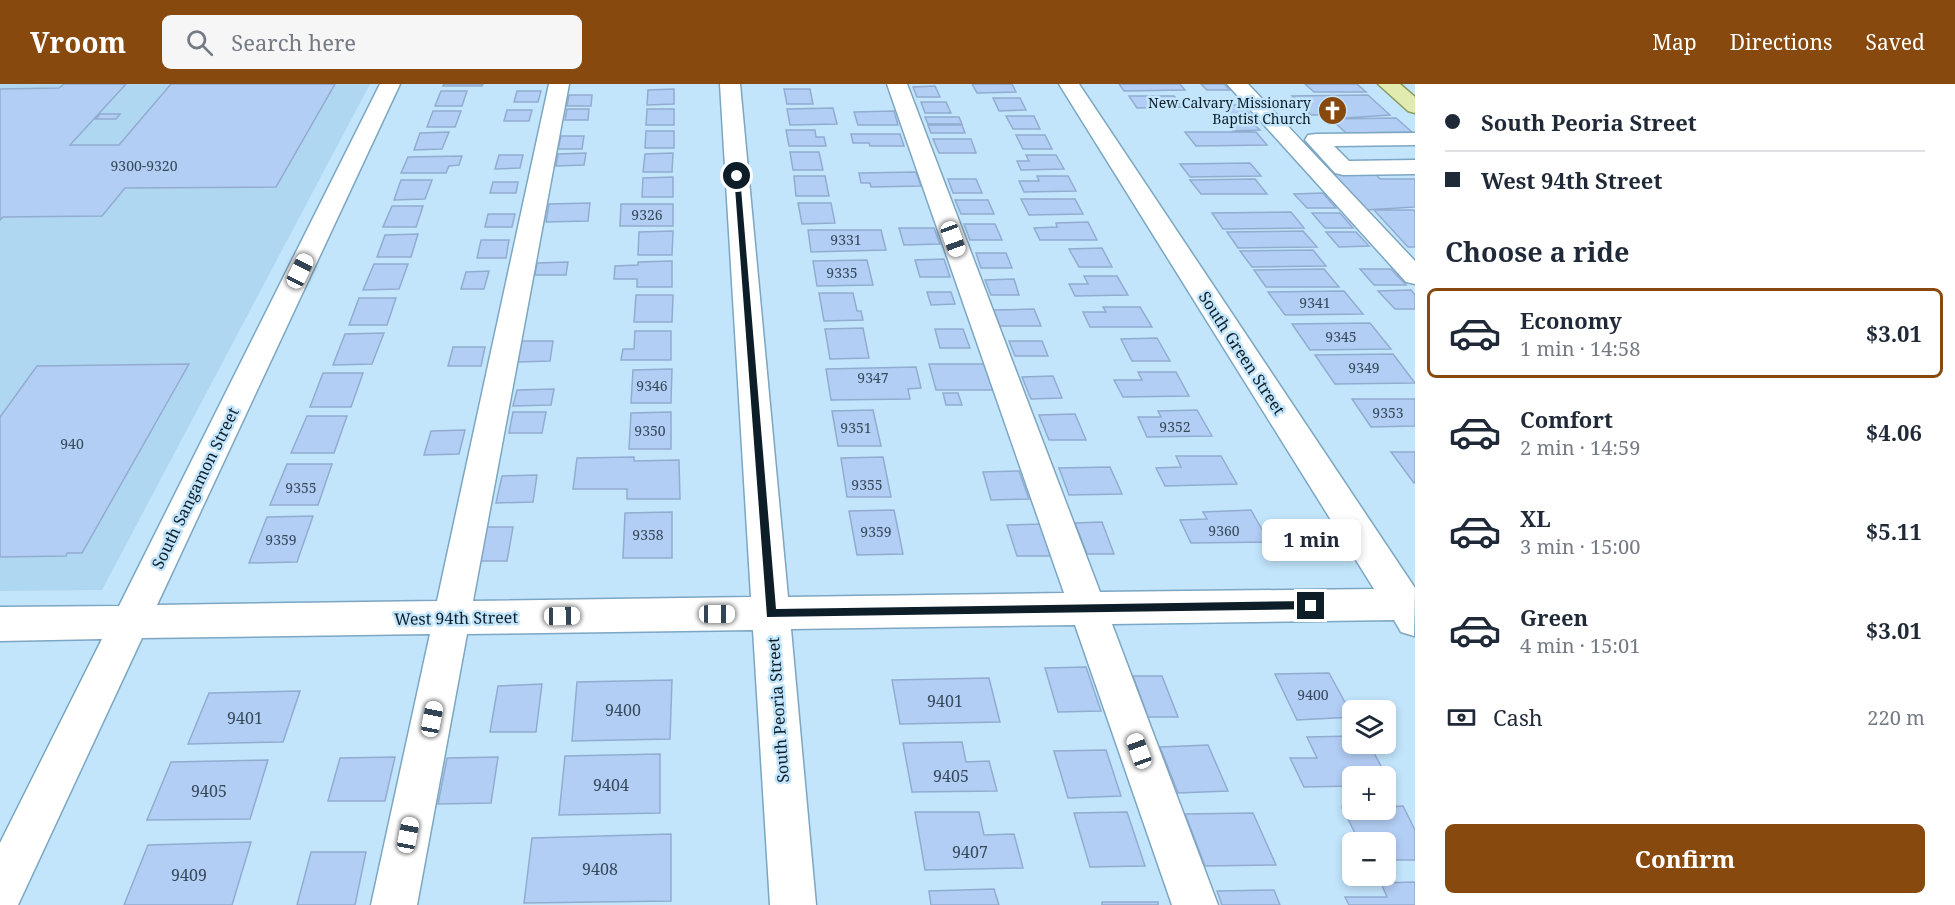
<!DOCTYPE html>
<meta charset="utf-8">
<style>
:root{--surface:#fff;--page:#f6f6f7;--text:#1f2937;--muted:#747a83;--line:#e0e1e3;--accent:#88490e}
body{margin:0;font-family:"Noto Serif",serif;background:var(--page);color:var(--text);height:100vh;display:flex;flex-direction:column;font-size:22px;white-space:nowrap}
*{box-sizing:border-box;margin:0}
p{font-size:20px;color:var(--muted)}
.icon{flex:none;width:33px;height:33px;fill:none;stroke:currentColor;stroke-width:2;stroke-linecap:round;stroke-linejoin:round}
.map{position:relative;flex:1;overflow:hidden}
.drawer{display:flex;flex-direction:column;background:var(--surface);width:540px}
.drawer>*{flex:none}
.guide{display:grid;align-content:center;height:132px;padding:0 30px;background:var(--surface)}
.fabs{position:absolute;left:1342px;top:616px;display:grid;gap:12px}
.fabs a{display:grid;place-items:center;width:54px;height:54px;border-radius:9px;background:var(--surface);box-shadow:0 3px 9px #0003;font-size:30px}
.end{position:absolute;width:27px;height:27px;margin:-14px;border:8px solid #0d1e28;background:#fff;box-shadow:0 0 0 3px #fff}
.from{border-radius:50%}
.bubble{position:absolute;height:42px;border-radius:9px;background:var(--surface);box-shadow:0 3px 9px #0003;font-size:20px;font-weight:700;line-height:42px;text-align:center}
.car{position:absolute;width:18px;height:36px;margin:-18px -9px;border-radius:8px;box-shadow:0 0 4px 2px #0007;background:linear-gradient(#fff 24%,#345 0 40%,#fff 0 76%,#345 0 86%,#fff 0)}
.guide b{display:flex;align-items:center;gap:21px;height:57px;font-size:22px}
.guide b+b{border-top:2px solid var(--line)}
.guide i{width:15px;height:15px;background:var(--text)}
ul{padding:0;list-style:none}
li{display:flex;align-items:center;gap:18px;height:90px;margin:0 12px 9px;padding:0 18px;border:3px solid transparent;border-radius:9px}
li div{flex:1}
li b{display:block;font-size:22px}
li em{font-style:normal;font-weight:700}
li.active{border-color:var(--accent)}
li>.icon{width:54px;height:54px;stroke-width:1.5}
h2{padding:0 30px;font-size:27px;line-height:72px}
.pay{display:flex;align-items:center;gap:15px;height:66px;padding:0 30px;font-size:22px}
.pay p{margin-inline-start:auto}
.primary-button{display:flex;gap:12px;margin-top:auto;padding:12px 30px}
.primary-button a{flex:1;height:69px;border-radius:9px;background:var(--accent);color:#fff;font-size:24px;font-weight:700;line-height:69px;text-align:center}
header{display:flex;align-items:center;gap:36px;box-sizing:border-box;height:84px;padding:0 30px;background:var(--accent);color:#fff}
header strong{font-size:28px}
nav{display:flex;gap:33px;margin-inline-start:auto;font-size:21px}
.search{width:420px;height:54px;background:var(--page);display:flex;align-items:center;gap:15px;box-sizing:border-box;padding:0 21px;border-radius:9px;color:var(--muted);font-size:22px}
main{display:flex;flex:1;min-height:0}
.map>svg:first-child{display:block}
</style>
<header>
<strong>Vroom</strong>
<div class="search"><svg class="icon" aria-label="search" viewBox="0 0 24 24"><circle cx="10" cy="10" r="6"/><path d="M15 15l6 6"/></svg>Search here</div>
<nav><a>Map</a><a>Directions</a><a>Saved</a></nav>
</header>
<main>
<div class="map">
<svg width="1415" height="821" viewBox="0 0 1415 821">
<rect width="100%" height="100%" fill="#c2e5fc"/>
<!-- built -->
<path fill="#afd7f1" d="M 0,0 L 370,0 L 102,506 L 0,507 Z"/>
<!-- building -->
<path fill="#b3cef4" stroke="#92acd0" stroke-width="1.5" d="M 64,0 L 126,0 L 70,61 L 119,61 L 171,0 L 335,0 L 276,103 L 125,104 L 102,132 L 3,133 L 0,136 L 0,5 L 59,4 Z
M 444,0 L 483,0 L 482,2 L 443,2 Z
M 972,0 L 1012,0 L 1016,8 L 977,9 Z
M 1119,0 L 1180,0 L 1185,6 L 1124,7 Z
M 1201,0 L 1224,0 L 1230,6 L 1207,6 Z
M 1305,0 L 1357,0 L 1366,8 L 1314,8 Z
M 935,2 L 940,13 L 917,13 L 913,3 Z
M 674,5 L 674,20 L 647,21 L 648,6 Z
M 784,5 L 810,5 L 813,20 L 787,20 Z
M 441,7 L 467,7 L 462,22 L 435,22 Z
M 517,7 L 541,7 L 538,18 L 514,18 Z
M 569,11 L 592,11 L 591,22 L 567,22 Z
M 1368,11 L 1390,31 L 1344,34 L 1341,31 L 1311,31 L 1292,12 Z
M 1129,12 L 1174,12 L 1183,23 L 1137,24 Z
M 993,14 L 1020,14 L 1026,26 L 999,27 Z
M 921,18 L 946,18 L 951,29 L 925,29 Z
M 1220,21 L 1242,21 L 1252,33 L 1230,33 Z
M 833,24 L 837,40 L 790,41 L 787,25 Z
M 567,25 L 589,25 L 588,36 L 565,36 Z
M 647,25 L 674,25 L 674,41 L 646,41 Z
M 507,26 L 532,26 L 529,37 L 504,37 Z
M 433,27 L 461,27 L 455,43 L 427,43 Z
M 894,27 L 898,41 L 858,41 L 854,28 Z
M 100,30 L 120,30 L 116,35 L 96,35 Z
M 1006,32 L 1034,32 L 1040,45 L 1013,45 Z
M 925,33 L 959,33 L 962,40 L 928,40 Z
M 1396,34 L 1412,48 L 1346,49 L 1331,35 Z
M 1223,35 L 1248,35 L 1260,46 L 1233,47 Z
M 928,41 L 962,41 L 965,49 L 931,49 Z
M 786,46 L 815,46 L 816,53 L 824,53 L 826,62 L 789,62 Z
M 646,47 L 674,47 L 674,64 L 645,64 Z
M 449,48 L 442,65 L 414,66 L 420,49 Z
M 1185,48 L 1256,48 L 1267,61 L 1196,62 Z
M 851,50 L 900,50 L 904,62 L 870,62 L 869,59 L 853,59 Z
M 1016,51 L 1045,51 L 1052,65 L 1023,65 Z
M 561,52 L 584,52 L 582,65 L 558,65 Z
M 933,55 L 971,55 L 976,69 L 939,69 Z
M 790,68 L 819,68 L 823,86 L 793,86 Z
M 586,69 L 584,81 L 556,82 L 558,70 Z
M 673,69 L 672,88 L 643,88 L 645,70 Z
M 499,71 L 523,71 L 520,84 L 495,85 Z
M 1026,71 L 1056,71 L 1064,85 L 1021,86 L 1017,77 L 1029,77 Z
M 462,72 L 459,81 L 449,82 L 446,89 L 401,89 L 408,73 Z
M 1250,79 L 1261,92 L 1190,93 L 1180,80 Z
M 916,88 L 921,102 L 871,103 L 870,99 L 861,99 L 859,89 Z
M 1374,88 L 1380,95 L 1415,95 L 1415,123 L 1364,126 L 1329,89 Z
M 794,92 L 825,92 L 829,112 L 796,112 Z
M 1037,92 L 1068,92 L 1076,107 L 1024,108 L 1019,97 L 1039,97 Z
M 673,93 L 673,113 L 642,113 L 643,94 Z
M 948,95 L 976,95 L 982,109 L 953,109 Z
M 1255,95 L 1267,110 L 1201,110 L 1190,96 Z
M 401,96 L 432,96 L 425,115 L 394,116 Z
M 493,98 L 518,98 L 516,109 L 490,109 Z
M 1323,109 L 1336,124 L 1307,124 L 1294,110 Z
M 1021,115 L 1075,115 L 1083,130 L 1029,131 Z
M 955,116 L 988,116 L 994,130 L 961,130 Z
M 590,119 L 588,137 L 546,138 L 549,120 Z
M 798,119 L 831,119 L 835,139 L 802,140 Z
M 621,120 L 673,120 L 673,142 L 620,142 Z
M 392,122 L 423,122 L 416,143 L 383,143 Z
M 1374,126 L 1415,126 L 1415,163 L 1408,163 Z
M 1291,128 L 1304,144 L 1223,145 L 1212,129 Z
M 1312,129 L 1340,129 L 1353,144 L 1325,144 Z
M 488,130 L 515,130 L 512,143 L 485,143 Z
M 1088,138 L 1097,156 L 1040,156 L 1034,144 L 1057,143 L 1056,139 Z
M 964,140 L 995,140 L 1002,156 L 970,156 Z
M 899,144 L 934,144 L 940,160 L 904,161 Z
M 808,146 L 881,146 L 886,166 L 811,168 Z
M 673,147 L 672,171 L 638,171 L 639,148 Z
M 1303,147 L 1317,163 L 1238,164 L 1227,148 Z
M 1326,148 L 1356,148 L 1369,162 L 1339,163 Z
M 418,150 L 411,173 L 377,173 L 385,151 Z
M 481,156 L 509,156 L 506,174 L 477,174 Z
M 1102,164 L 1112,183 L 1079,183 L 1069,165 Z
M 1313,166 L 1326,182 L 1252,183 L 1240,167 Z
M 976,169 L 1006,169 L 1012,184 L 981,184 Z
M 944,175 L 950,193 L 920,193 L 915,176 Z
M 867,176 L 873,201 L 817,202 L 813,177 Z
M 672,177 L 672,203 L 637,203 L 637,195 L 614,195 L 615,182 L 638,181 L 638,178 Z
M 568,178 L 566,191 L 535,191 L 537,179 Z
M 374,180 L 408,180 L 399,205 L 363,206 Z
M 1324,185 L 1339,203 L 1266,203 L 1254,186 Z
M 1360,185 L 1391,185 L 1406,201 L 1374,201 Z
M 489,187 L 484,205 L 461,205 L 466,188 Z
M 1084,192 L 1117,192 L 1128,211 L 1075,212 L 1069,200 L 1088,200 Z
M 1014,195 L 1019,211 L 991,211 L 985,196 Z
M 1411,206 L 1415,211 L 1415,225 L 1395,225 L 1378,207 Z
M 1344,207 L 1363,230 L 1285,231 L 1268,208 Z
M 927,208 L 951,208 L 955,220 L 931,221 Z
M 819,209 L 853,209 L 857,227 L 861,227 L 863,236 L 824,237 Z
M 636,211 L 673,211 L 672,238 L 634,238 Z
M 359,214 L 396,214 L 387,241 L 349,241 Z
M 1103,223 L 1140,223 L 1152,243 L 1090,243 L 1083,228 L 1106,228 Z
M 1034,225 L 1041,242 L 1000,242 L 993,226 Z
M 1370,239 L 1391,265 L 1310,266 L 1292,240 Z
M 863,244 L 869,274 L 830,275 L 825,245 Z
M 935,245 L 963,245 L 970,264 L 940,264 Z
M 635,247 L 671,247 L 671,276 L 621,276 L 623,265 L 634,265 Z
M 384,249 L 372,280 L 333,281 L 345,250 Z
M 1157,254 L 1170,277 L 1132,277 L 1121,255 Z
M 521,257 L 553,257 L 550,277 L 518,278 Z
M 1009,257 L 1042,257 L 1048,272 L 1015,272 Z
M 453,263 L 485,263 L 481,282 L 448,282 Z
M 1393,270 L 1415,299 L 1335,300 L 1315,271 Z
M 189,280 L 82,469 L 67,469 L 66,472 L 0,473 L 0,333 L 37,282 Z
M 929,280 L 984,280 L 993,306 L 936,306 Z
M 916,283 L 921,304 L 908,305 L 910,315 L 831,316 L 826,285 Z
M 672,285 L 671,319 L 631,319 L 633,286 Z
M 1138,288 L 1176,288 L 1189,312 L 1123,313 L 1114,296 L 1142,296 Z
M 323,289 L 363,289 L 351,323 L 310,323 Z
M 1053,292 L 1062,314 L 1031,315 L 1022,293 Z
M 554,305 L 551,321 L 513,322 L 517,306 Z
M 943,309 L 958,309 L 962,321 L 946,321 Z
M 1352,315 L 1415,315 L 1415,342 L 1371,343 Z
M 873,326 L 881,362 L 838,362 L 832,327 Z
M 1197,326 L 1212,352 L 1147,353 L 1138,333 L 1161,333 L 1158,327 Z
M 513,328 L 546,328 L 542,349 L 509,349 Z
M 671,328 L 671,365 L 629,365 L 631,329 Z
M 1075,330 L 1086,356 L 1049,356 L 1039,331 Z
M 307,332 L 347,332 L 334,369 L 291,369 Z
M 465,346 L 459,370 L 424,371 L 431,347 Z
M 1391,368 L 1415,368 L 1415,399 L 1414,399 Z
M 1176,372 L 1221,372 L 1237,400 L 1165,402 L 1156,384 L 1181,383 Z
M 634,373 L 634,377 L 679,376 L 680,415 L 627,415 L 627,405 L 573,405 L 577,374 Z
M 883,373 L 891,413 L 847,413 L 841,374 Z
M 287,380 L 332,380 L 318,421 L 270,421 Z
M 1110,383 L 1122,410 L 1069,411 L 1059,384 Z
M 1019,387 L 1029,415 L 991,416 L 983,388 Z
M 537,391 L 533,418 L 496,419 L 502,392 Z
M 894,426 L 903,470 L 857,471 L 849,427 Z
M 1251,426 L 1269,458 L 1191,459 L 1180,436 L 1207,435 L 1203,428 Z
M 672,428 L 672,474 L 623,474 L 625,429 Z
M 313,432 L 297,478 L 249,479 L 267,433 Z
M 1102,438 L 1114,470 L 1087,470 L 1075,439 Z
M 1042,440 L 1053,472 L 1017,472 L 1007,441 Z
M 483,443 L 513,443 L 507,477 L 477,477 Z
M 1086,583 L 1101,627 L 1058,628 L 1045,584 Z
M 1329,589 L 1353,633 L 1297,636 L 1275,590 Z
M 1133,592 L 1162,592 L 1178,633 L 1148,633 Z
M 989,594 L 1000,638 L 900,640 L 892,596 Z
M 672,596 L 670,655 L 572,657 L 577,598 Z
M 542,600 L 536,648 L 490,648 L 498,602 Z
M 300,607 L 283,658 L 188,660 L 209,609 Z
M 1353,652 L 1353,660 L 1369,660 L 1392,702 L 1386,702 L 1386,693 L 1353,693 L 1353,702 L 1304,703 L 1290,674 L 1317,674 L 1307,653 Z
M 962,658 L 966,678 L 989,677 L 997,707 L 912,708 L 903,659 Z
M 1208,661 L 1228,707 L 1178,709 L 1160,663 Z
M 1106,666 L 1121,712 L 1068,714 L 1054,667 Z
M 660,670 L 660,729 L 559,731 L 565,672 Z
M 395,673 L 385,717 L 328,717 L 340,674 Z
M 498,673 L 491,719 L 438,720 L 447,674 Z
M 268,676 L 250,735 L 147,736 L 171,678 Z
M 1403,722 L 1415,746 L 1415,776 L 1386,776 L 1386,759 L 1360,759 L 1342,723 L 1353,723 L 1353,726 L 1386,726 L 1386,723 Z
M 915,728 L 979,728 L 984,751 L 1014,750 L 1023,784 L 925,786 Z
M 1127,728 L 1145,782 L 1090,783 L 1074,729 Z
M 1253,729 L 1276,781 L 1205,782 L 1185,730 Z
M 671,750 L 671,817 L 524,819 L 532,754 Z
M 251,758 L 232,821 L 124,821 L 148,761 Z
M 311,768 L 366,768 L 355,821 L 297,821 Z
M 1415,798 L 1415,821 L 1349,821 L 1345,813 L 1387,813 L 1381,799 Z
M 994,805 L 999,821 L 931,821 L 929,807 Z
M 1274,806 L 1280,821 L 1222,821 L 1217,807 Z
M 1102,818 L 1158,818 L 1158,821 L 1102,821 Z"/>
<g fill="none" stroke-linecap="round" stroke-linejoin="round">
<defs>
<path id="minor" d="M 380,0 L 400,0 L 157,521 L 437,517 L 549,0 L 569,0 L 473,517 L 751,513 L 720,0 L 740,0 L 788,513 L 1064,509 L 887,0 L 907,0 L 1100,508 L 1374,505 L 1059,0 L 1079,0 L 1415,504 L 1414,552 L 1401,548 L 1394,536 L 1112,540 L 1218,821 L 1172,821 L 1075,541 L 791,545 L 816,821 L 770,821 L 753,546 L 467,550 L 417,821 L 371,821 L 430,550 L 142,554 L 18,821 L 0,821 L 0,759 L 102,555 L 0,557 L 0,523 L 119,522 Z
M 1227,0 L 1248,0 L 1415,177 L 1415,200 L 1406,198 Z
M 1415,49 L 1415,61 L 1334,62 L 1349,77 L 1415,76 L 1415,90 L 1343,91 L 1335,89 L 1305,56 L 1308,51 L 1316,50 Z"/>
<path id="major" d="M 1378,0 L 1400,0 L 1415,13 L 1415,29 L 1408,27 Z"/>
</defs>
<!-- minor casing -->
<use href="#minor" stroke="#7ca6c1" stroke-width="3"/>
<!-- major casing -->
<use href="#major" stroke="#8a9a5d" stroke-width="3"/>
<!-- minor -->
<use href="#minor" fill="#fff" fill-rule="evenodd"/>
<!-- major -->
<use href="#major" fill="#e1ebaf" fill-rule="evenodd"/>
</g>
<!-- route -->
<path fill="#0d1e28" d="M 734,90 L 740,92 L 776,525 L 1311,517 L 1315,519 L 1315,525 L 767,533 Z"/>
<!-- icons -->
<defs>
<symbol id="church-disc" viewBox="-11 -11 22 22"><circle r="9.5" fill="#88490e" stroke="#c2e5fc"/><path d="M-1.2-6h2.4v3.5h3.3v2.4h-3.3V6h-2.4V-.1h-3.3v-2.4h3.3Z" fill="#fff"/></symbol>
</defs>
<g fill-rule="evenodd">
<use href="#church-disc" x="1316" y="10" width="33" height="33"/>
</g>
<g text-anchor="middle" stroke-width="5" stroke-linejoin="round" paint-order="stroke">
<!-- far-poi labels -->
<g font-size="14" fill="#0d1e28" stroke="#c2e5fc" text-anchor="end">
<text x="1311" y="24">New Calvary Missionary<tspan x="1311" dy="16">Baptist Church</tspan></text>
</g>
<!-- number labels -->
<g font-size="14" fill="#364a5b">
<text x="144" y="87">9300-9320</text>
<text x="647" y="136">9326</text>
<text x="846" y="161">9331</text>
<text x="842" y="194">9335</text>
<text x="1315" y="224">9341</text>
<text x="1341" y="258">9345</text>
<text x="1364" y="289">9349</text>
<text x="873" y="299">9347</text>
<text x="652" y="307">9346</text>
<text x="1388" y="334">9353</text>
<text x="1175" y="348">9352</text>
<text x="856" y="349">9351</text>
<text x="650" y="352">9350</text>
<text x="72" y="365">940</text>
<text x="867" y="406">9355</text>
<text x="301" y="409">9355</text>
<text x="1224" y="452">9360</text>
<text x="876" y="453">9359</text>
<text x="648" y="456">9358</text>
<text x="281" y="461">9359</text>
<text x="1313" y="616">9400</text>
</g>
<!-- street labels -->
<g font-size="16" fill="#0d1e28" stroke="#c2e5fc">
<text transform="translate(1242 269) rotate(57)" y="6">South Green Street</text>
<text transform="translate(195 404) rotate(-64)" y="6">South Sangamon Street</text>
<text transform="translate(456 534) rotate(-1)" y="6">West 94th Street</text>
<text transform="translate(778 626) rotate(-94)" y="6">South Peoria Street</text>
</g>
<!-- near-number labels -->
<g font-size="16" fill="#364a5b">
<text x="945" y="623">9401</text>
<text x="623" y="632">9400</text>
<text x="245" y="640">9401</text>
<text x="951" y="698">9405</text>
<text x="611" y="707">9404</text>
<text x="209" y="713">9405</text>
<text x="970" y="774">9407</text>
<text x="600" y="791">9408</text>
<text x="189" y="797">9409</text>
</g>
</g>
</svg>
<div class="fabs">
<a><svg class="icon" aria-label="layers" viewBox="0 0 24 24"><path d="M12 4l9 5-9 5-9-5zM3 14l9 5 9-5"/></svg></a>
<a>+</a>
<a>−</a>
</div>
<i class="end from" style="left:737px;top:92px"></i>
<i class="end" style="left:1311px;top:522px"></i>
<div class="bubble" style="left:1262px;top:435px;width:99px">1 min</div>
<i class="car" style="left:953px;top:155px;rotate:160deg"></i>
<i class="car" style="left:300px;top:187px;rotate:26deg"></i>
<i class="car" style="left:717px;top:530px;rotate:90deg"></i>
<i class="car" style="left:562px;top:532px;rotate:89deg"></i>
<i class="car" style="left:432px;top:635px;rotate:11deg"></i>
<i class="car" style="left:1139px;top:667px;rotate:340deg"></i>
<i class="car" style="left:408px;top:751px;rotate:11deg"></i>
</div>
<section class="drawer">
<div class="guide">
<b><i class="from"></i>South Peoria Street</b>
<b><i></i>West 94th Street</b>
</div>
<h2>Choose a ride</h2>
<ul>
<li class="active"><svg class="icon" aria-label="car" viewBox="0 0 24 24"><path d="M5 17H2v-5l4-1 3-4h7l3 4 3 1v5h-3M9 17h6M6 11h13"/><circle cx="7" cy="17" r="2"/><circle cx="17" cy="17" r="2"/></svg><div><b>Economy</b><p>1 min · 14:58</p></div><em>$3.01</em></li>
<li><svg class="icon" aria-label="car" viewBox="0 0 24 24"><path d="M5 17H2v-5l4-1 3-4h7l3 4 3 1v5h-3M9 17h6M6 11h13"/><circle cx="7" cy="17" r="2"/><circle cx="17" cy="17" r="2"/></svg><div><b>Comfort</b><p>2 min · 14:59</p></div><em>$4.06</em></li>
<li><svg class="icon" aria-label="car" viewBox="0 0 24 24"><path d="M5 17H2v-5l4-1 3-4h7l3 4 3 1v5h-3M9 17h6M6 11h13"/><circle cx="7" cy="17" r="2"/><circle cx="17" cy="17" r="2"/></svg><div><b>XL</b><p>3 min · 15:00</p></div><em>$5.11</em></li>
<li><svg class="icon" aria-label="car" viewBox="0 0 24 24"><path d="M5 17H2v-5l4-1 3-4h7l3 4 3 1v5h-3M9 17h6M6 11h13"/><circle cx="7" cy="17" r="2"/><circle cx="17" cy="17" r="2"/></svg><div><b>Green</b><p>4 min · 15:01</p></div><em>$3.01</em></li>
</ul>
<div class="pay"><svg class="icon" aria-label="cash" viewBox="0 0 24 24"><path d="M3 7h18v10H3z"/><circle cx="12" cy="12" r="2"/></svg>Cash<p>220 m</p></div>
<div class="primary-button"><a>Confirm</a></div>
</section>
</main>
